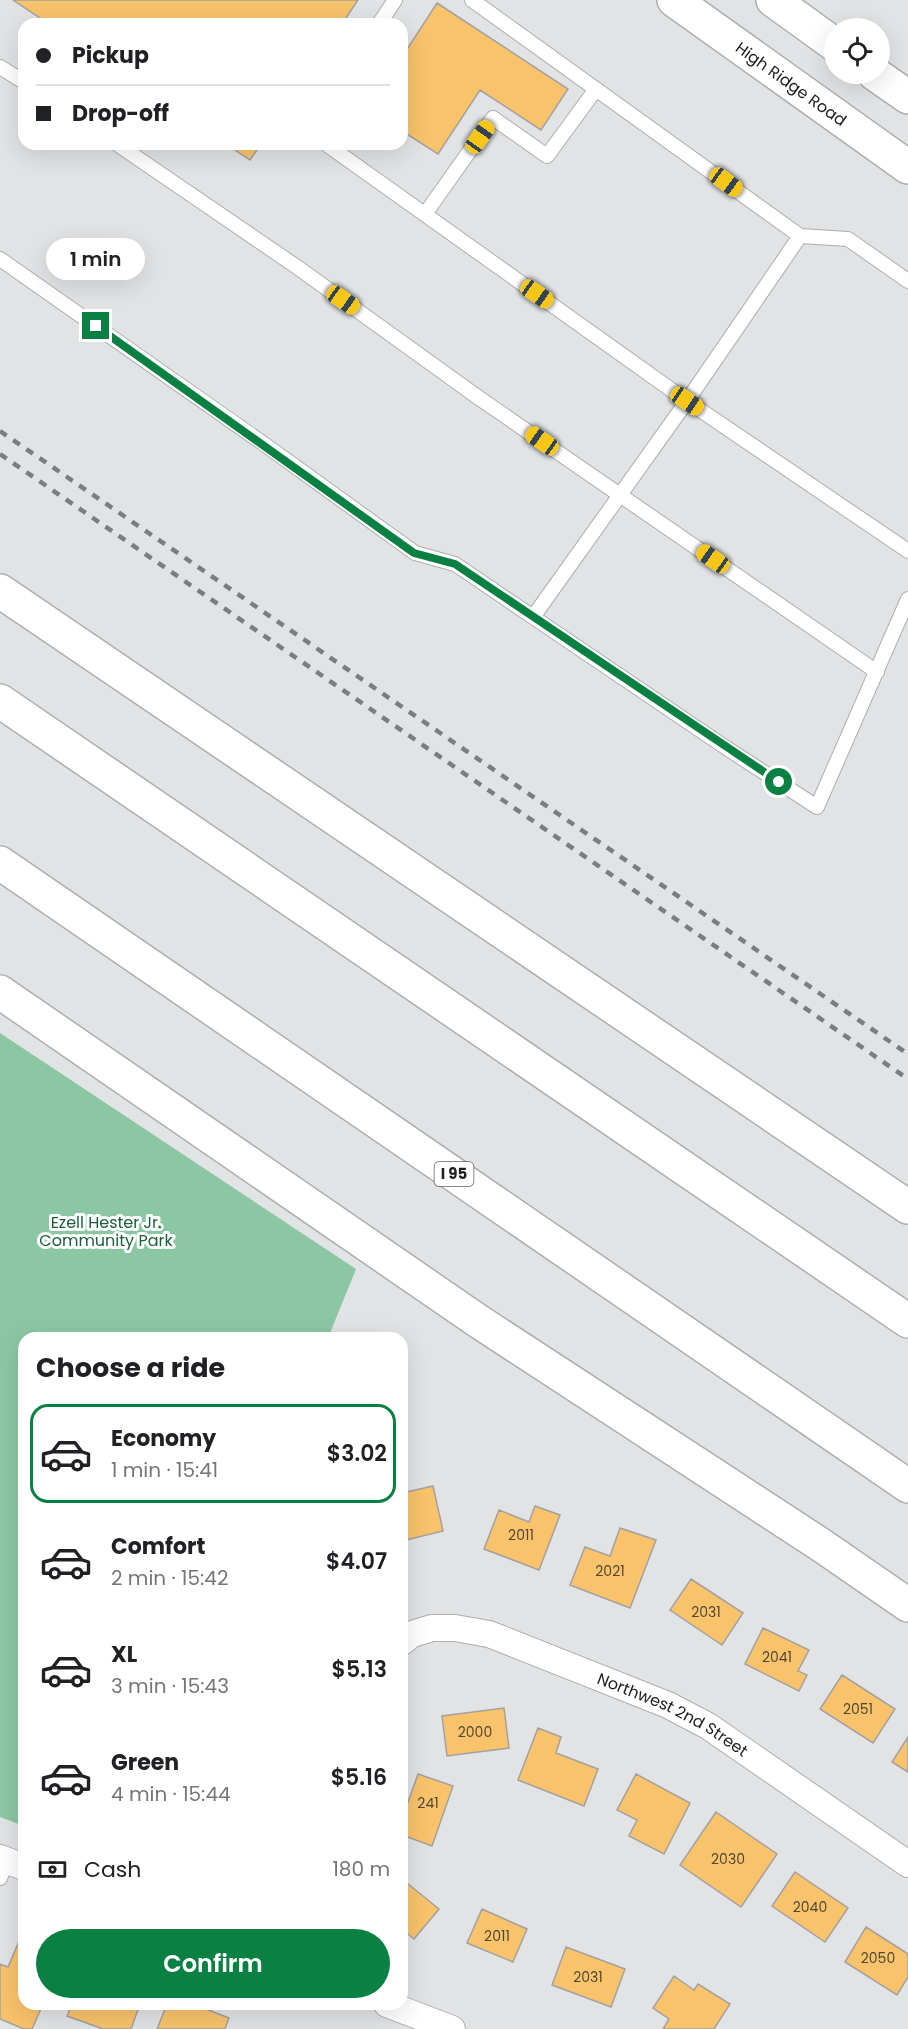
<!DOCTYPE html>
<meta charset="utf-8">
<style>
:root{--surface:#fff;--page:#f6f6f6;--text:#202124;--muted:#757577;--line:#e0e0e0;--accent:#0b8043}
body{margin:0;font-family:Poppins,sans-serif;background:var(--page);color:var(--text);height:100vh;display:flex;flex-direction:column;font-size:22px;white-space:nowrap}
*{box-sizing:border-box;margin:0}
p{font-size:20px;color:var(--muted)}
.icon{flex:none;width:33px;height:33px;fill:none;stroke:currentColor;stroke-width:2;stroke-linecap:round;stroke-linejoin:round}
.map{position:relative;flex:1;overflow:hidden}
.details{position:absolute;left:18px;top:1332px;width:390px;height:678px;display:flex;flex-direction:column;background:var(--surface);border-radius:18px;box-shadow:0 6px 24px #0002}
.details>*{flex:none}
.hud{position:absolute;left:18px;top:18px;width:390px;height:132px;border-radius:18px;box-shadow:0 6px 24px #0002;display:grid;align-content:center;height:132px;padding:0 18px;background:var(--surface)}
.tools{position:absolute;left:824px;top:18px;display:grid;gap:12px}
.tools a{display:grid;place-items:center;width:66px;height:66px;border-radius:50%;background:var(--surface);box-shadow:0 6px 24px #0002;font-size:30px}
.end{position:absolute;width:27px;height:27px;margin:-14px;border:8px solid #0b8043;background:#fff;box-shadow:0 0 0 3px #fff}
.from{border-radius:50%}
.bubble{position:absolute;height:42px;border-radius:21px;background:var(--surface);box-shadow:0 6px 24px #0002;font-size:20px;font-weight:600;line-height:42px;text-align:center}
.car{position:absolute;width:18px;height:36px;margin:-18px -9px;border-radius:8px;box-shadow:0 0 4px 2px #0007;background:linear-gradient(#f5c518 24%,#345 0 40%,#f5c518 0 76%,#345 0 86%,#f5c518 0)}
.hud b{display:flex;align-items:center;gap:21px;height:57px;font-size:22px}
.hud b+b{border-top:2px solid var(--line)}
.hud i{width:15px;height:15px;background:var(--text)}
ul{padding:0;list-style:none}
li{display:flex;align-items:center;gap:18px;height:99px;margin:0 12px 9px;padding:0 6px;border:3px solid transparent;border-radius:18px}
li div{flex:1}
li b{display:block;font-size:22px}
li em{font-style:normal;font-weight:600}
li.active{border-color:var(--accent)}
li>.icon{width:54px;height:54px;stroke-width:1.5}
h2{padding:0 18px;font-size:27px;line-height:72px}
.pay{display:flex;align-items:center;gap:15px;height:66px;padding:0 18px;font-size:22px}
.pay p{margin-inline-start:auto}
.button{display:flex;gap:12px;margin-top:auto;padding:12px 18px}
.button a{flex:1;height:69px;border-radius:36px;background:var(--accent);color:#fff;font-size:24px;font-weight:600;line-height:69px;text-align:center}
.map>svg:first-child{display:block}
</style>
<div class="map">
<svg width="908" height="2029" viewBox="0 0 908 2029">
<rect width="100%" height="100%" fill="#e1e3e5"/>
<!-- green -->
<path fill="#8cc7a3" d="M 0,1033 L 356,1269 L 328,1338 L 24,1338 L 24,1826 L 0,1817 Z"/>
<!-- building -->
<path fill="#f9c36c" stroke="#a2a19f" stroke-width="1.5" d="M 13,0 L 358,0 L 342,24 L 49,24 Z
M 437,3 L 568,89 L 541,130 L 480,90 L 438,154 L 402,131 L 402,57 Z
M 226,144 L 261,144 L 250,160 Z
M 433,1486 L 443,1531 L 402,1541 L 402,1493 Z
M 535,1506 L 560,1515 L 539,1570 L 484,1549 L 499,1510 L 529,1522 Z
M 620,1528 L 656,1540 L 630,1608 L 570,1585 L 585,1547 L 610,1556 Z
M 691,1579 L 743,1613 L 722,1645 L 670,1610 Z
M 763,1628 L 809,1650 L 798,1671 L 807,1675 L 799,1691 L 745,1664 Z
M 842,1675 L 895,1709 L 873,1743 L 820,1709 Z
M 504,1708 L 509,1748 L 447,1756 L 442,1716 Z
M 538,1728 L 561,1737 L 556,1753 L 598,1769 L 584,1806 L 518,1780 Z
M 908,1737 L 908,1772 L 892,1762 Z
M 418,1774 L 453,1786 L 432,1846 L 402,1835 L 402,1819 Z
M 636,1774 L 690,1803 L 664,1854 L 629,1836 L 637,1820 L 617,1810 Z
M 716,1812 L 777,1854 L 741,1907 L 680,1865 Z
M 795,1872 L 848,1908 L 825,1942 L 772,1906 Z
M 402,1879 L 439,1909 L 414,1939 L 402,1929 Z
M 482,1909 L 527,1929 L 513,1962 L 467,1943 Z
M 866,1927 L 908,1954 L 908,1977 L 897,1995 L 845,1962 Z
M 20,1939 L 24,1941 L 24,2004 L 43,2004 L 32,2029 L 24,2029 L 0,2019 L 0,1964 L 8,1967 Z
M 566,1947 L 625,1969 L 611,2007 L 552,1985 Z
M 674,1976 L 694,1990 L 698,1984 L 730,2004 L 714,2029 L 663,2029 L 669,2019 L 653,2008 Z
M 72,2004 L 140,2004 L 131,2029 L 103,2029 L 67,2016 Z
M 167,2004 L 193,2004 L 229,2018 L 225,2029 L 157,2029 Z"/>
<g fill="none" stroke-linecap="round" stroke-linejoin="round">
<defs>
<path id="lane" d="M 379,24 L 395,0
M 0,67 L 24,82
M 117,144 L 297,267 L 479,398 L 877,672
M 326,144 L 687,401 L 908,551
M 425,214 L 493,118 L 547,156 L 596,89
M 800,236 L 848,239 L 908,281
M 0,259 L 264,444 L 415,553 L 455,564 L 533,617 L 687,401 L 800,236 L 472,0
M 533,617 L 722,745 L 817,807 L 908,599
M 0,1878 L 7,1861"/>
<g id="street">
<path id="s1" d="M 402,1642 L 412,1634 L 432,1628 L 455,1628 L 489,1634 L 668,1705 L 708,1726 L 908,1864"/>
<path d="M 0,1858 L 24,1867"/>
<path d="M 387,2004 L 452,2029"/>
</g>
<g id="secondary">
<path id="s2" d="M 674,0 L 908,167"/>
<path d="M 773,0 L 834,44"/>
<path d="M 875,74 L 908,97"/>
</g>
<path id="highway" d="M 0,591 L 908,1207
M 0,701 L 908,1321
M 0,863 L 908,1486
M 0,992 L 478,1321 L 821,1545 L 908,1605"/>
</defs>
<!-- lane casing -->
<use href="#lane" stroke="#acaeb0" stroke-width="16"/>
<!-- street casing -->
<use href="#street" stroke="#acaeb0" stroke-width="28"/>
<!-- secondary casing -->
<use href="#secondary" stroke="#acaeb0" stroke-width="36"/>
<!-- highway casing -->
<use href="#highway" stroke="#acaeb0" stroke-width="36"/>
<!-- lane -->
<use href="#lane" stroke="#fff" stroke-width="14"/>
<!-- street -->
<use href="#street" stroke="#fff" stroke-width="26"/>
<!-- secondary -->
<use href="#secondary" stroke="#fff" stroke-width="33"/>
<!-- highway -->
<use href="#highway" stroke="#fff" stroke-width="33"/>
<!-- rail -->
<path stroke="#7b7d7e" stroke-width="4.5" stroke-dasharray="8 8" stroke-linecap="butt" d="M 0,431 L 908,1054
M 0,454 L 908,1079"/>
</g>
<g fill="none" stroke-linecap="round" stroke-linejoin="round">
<!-- route -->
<path stroke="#0b8043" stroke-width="8" d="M 96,326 L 414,553 L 455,564 L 779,782"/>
</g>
<g text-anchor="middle" stroke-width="6" stroke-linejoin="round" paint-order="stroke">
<!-- number labels -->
<g font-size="14" fill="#544732">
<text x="521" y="1540">2011</text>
<text x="610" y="1576">2021</text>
<text x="706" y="1617">2031</text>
<text x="777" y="1662">2041</text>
<text x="858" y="1714">2051</text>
<text x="475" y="1737">2000</text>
<text x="428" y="1808">241</text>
<text x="728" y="1864">2030</text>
<text x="810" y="1912">2040</text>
<text x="497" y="1941">2011</text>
<text x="878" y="1963">2050</text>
<text x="588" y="1982">2031</text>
</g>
<!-- shield labels -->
<rect fill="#fff" stroke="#616262" stroke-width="1.5" x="434.5" y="1162" width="39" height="24" rx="4.5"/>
<g font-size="15" font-weight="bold" fill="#1d1e1e">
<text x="454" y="1179">I 95</text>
</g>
<!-- street labels -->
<g font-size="16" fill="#1d1e1e" stroke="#fff">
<text dy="6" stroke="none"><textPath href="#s2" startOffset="144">High Ridge Road</textPath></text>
<text dy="6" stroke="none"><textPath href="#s1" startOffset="292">Northwest 2nd Street</textPath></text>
</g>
<!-- park labels -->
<g font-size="16" fill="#195f3c" stroke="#fff">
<text x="106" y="1228">Ezell Hester Jr.<tspan x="106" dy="18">Community Park</tspan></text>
</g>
</g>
</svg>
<div class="tools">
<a><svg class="icon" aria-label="locate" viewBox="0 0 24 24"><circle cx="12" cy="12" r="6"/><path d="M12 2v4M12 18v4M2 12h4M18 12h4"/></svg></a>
</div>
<i class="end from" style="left:779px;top:782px"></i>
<i class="end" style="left:96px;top:326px"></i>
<div class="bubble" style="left:46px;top:238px;width:99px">1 min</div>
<i class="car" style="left:480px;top:137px;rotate:35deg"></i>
<i class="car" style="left:726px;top:182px;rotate:126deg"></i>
<i class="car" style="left:537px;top:294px;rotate:125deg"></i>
<i class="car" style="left:343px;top:300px;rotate:125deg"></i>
<i class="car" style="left:687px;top:401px;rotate:124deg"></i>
<i class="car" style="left:542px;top:441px;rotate:305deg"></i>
<i class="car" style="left:713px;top:559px;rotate:305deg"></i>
<div class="hud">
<b><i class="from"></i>Pickup</b>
<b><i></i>Drop-off</b>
</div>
<section class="details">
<h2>Choose a ride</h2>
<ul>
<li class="active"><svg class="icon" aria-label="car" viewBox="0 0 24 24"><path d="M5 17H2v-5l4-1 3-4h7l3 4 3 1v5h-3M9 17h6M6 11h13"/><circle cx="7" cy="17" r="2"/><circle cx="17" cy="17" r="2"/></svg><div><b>Economy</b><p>1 min · 15:41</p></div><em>$3.02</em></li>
<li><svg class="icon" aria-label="car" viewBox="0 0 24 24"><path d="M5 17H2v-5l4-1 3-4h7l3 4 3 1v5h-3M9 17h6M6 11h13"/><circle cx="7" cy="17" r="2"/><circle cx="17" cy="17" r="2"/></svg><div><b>Comfort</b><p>2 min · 15:42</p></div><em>$4.07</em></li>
<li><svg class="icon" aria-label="car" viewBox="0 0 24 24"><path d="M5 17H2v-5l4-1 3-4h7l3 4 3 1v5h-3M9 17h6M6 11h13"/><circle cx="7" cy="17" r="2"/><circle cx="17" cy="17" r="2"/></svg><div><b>XL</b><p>3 min · 15:43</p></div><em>$5.13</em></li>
<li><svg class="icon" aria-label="car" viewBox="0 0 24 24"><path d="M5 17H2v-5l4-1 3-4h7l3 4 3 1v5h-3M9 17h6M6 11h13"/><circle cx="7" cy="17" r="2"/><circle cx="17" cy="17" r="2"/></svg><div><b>Green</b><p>4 min · 15:44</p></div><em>$5.16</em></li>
</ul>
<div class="pay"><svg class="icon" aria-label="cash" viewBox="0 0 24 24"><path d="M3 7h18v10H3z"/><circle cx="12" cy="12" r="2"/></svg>Cash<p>180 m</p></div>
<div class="button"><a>Confirm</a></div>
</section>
</div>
